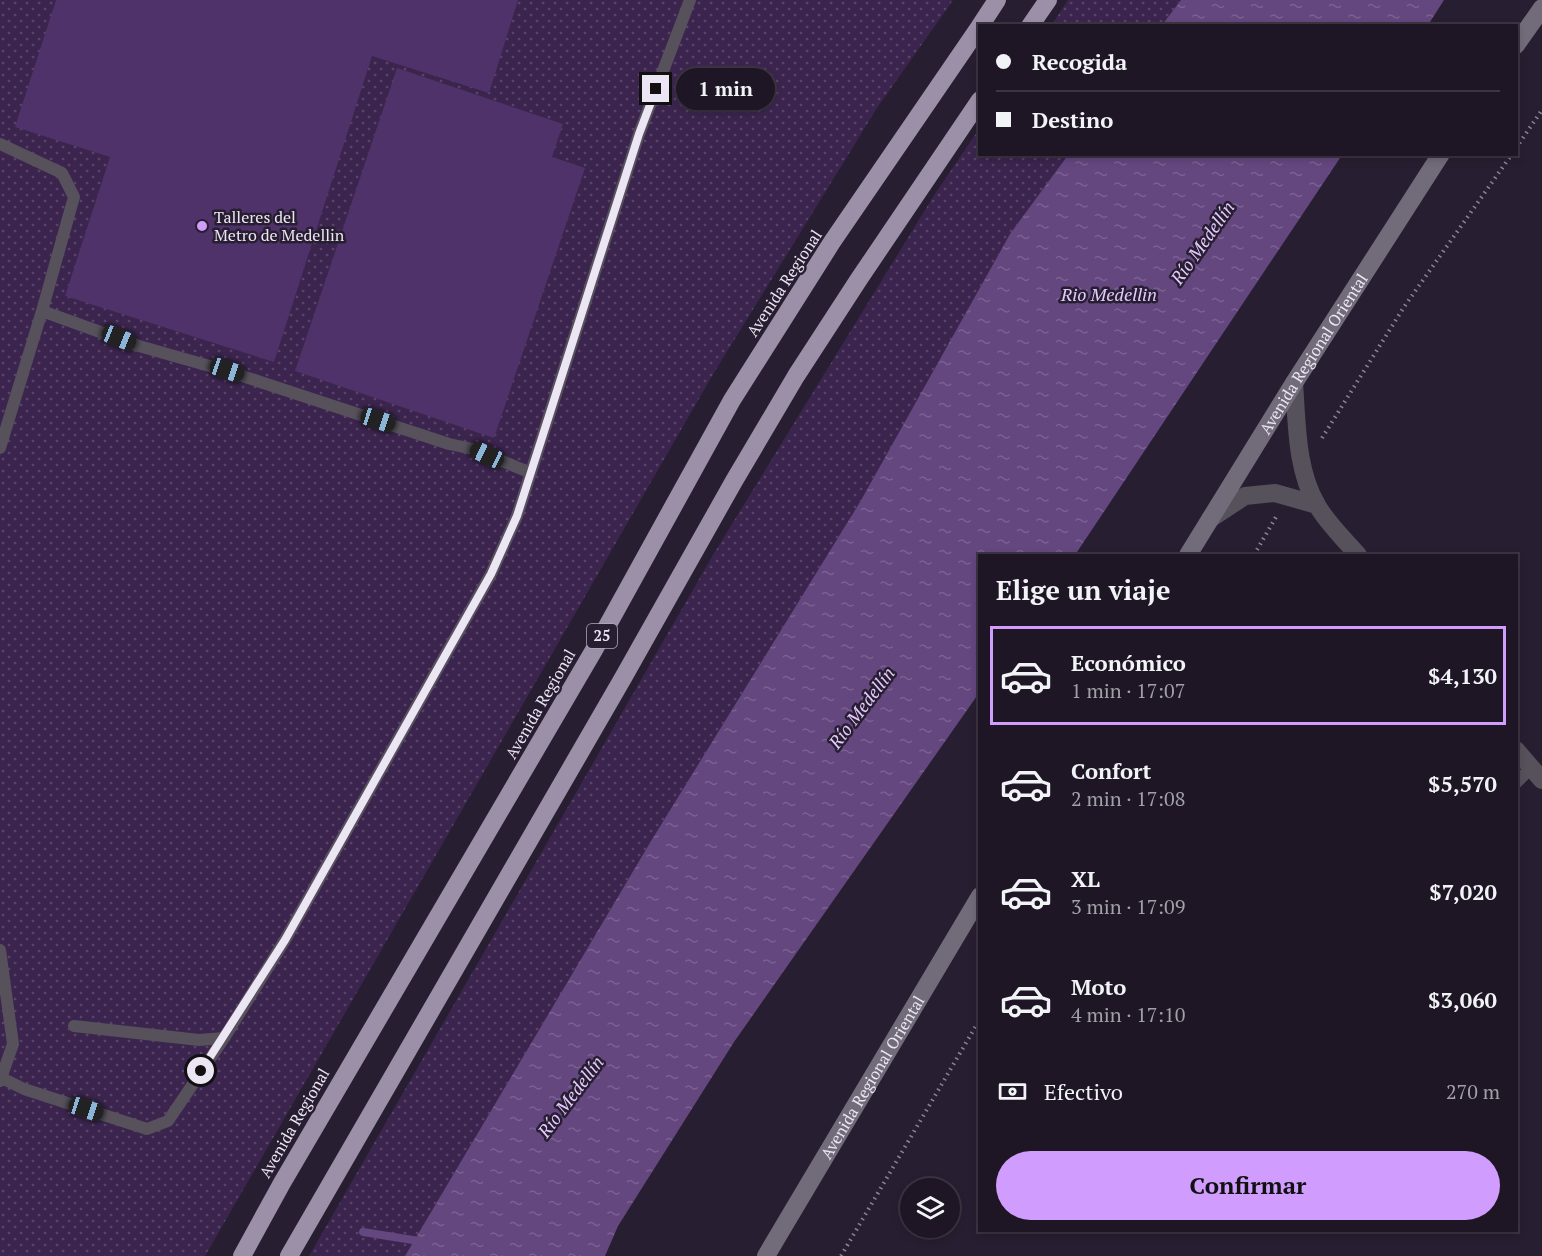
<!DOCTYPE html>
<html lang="es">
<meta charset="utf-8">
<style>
:root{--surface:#1e1625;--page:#261f2d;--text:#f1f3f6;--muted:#a19fa7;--line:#3c3542;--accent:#d09dff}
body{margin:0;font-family:"PT Serif",serif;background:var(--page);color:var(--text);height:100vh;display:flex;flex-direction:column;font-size:22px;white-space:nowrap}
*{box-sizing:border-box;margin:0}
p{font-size:20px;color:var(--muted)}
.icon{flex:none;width:33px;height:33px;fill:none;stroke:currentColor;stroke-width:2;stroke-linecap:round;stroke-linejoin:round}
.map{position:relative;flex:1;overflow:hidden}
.details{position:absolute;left:978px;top:554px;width:540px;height:678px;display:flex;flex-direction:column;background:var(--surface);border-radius:0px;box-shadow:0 3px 9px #0003,0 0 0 2px var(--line)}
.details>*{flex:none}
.hud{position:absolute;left:978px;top:24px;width:540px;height:132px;border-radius:0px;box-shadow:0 3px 9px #0003,0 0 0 2px var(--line);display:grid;align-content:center;height:132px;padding:0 18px;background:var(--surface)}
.tools{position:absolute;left:900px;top:1178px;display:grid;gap:12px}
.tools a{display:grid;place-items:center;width:60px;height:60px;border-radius:50%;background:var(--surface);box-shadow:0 3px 9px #0003,0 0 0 2px var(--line);font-size:30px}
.end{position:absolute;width:27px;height:27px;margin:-14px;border:8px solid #ece5f3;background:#111;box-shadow:0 0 0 3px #111}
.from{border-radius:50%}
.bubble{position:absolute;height:42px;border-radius:21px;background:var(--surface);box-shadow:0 3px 9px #0003,0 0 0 2px var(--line);font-size:20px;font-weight:700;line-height:42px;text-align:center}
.car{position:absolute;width:18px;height:36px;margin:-18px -9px;border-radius:8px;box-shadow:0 0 4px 2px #0007;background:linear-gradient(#222 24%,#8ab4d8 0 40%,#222 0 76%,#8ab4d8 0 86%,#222 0)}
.hud b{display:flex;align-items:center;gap:21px;height:57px;font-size:22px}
.hud b+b{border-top:2px solid var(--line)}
.hud i{width:15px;height:15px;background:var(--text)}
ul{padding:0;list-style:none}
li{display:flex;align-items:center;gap:18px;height:99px;margin:0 12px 9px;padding:0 6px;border:3px solid transparent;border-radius:0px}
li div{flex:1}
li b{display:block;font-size:22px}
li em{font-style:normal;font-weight:700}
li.current{border-color:var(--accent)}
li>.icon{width:54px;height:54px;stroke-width:1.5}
h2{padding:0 18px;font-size:27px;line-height:72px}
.pay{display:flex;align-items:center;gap:15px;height:66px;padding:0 18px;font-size:22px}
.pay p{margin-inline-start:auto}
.cta{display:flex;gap:12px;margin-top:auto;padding:12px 18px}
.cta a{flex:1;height:69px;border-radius:36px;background:var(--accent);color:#111;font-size:24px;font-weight:700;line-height:69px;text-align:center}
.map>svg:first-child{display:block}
</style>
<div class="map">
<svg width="1542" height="1256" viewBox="0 0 1542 1256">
<defs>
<pattern id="grass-dots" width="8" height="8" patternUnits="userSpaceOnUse" patternTransform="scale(1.5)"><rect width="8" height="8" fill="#3b254e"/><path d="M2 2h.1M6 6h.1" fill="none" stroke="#584468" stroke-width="1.8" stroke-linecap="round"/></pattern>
<pattern id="water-ripples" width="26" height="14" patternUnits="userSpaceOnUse" patternTransform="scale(1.5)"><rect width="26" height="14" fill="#654780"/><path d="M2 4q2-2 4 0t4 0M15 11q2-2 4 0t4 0" fill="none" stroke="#7b6192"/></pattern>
</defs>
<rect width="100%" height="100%" fill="#281e31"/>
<!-- grass -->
<path fill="url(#grass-dots)" d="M 0,0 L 953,0 L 877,108 L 712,376 L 205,1256 L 0,1256 Z
M 1068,0 L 1181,0 L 1162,25 L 1051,26 Z
M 979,129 L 980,154 L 1068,155 L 1010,234 L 860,502 L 651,841 L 405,1256 L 309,1256 L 713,555 L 933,197 Z"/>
<!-- water -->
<path fill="url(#water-ripples)" d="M 1181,0 L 1444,0 L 1428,25 L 1162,25 Z
M 1068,155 L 1342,155 L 1075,555 L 980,555 L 979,693 L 734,1042 L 618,1226 L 605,1256 L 405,1256 L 651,841 L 860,502 L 1010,234 Z"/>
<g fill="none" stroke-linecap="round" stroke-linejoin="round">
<!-- stream -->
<path stroke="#654780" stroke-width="8" d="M 363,1232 L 425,1242"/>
</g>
<!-- building -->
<path fill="#4f3269" d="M 56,0 L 518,0 L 489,93 L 372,56 L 274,362 L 65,296 L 110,157 L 15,127 Z
M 397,68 L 563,124 L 552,157 L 585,168 L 494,438 L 295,371 Z"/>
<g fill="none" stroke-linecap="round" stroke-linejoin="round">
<!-- path -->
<path stroke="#8c8494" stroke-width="4" stroke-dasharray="1.5 4.5" stroke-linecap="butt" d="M 1516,148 L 1542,110
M 1322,438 L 1404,307 L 1512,154
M 1254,555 L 1276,517
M 841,1256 L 980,1019"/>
<!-- lane -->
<path stroke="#56515b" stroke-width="12" d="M 0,144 L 62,173 L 74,197 L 42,311 L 139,346 L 227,371 L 449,444 L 473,449 L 531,473
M 0,448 L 42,311
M 1516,783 L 1531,768
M 0,950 L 13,1044 L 0,1081
M 74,1026 L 199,1040 L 224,1038 L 285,940 L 491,574 L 517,516 L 639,134 L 690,0
M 2,1078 L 24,1089 L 147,1129 L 168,1121 L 224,1038"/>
<!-- street -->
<path stroke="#56515b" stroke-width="18" d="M 1294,383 C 1297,422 1296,470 1317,505 C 1327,523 1344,539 1358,555
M 1210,519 L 1245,496 L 1275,493 L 1317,505
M 1516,750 L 1542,780"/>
<!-- secondary -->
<g stroke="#726b7a" stroke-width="18">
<path d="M 1516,45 L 1542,8"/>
<path id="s1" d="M 1188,555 L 1294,383 L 1441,154"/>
<path id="s2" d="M 766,1256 L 980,896"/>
</g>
<!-- highway -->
<path stroke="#9c90a8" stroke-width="18" d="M 980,26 L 997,0
M 1030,26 L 1048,0
M 242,1256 L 282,1183 L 594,650 L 732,400 L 832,242 L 980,26
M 289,1256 L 623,678 L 734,481 L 796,376 L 859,279 L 980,100"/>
</g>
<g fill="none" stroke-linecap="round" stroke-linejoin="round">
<!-- route -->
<path stroke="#ece5f3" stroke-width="8" d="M 201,1071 L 285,940 L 491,574 L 517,516 L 639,134 L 656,89"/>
</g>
<!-- markers -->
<circle fill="#d09dff" stroke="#281e31" stroke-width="2" cx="202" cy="226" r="6"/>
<g text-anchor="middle" stroke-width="5" stroke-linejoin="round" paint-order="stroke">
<!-- shield labels -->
<rect fill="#281e31" stroke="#b1a9b9" stroke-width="1.5" x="587" y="624" width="30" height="24" rx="4.5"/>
<g font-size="15" font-weight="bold" fill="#ece5f3">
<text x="602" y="641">25</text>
</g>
<!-- poi labels -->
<g font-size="16" fill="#ece5f3" stroke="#281e31" text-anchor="start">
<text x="214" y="223">Talleres del<tspan x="214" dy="18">Metro de Medellin</tspan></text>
</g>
<!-- street labels -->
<g font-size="16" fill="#ece5f3" stroke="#281e31">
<text transform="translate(784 283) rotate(-57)" y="6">Avenida Regional</text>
<text dy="6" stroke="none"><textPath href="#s1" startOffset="237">Avenida Regional Oriental</textPath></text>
<text transform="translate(540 704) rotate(-60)" y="6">Avenida Regional</text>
<text dy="6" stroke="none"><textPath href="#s2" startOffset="208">Avenida Regional Oriental</textPath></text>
<text transform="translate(294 1123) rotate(-60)" y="6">Avenida Regional</text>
</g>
<!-- water labels -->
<g font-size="18" font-style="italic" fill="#e4cafe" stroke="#281e31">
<text transform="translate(1203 243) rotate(-55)" y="6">Río Medellín</text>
<text x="1109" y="301">Rio Medellin</text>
<text transform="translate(862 708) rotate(-53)" y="6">Río Medellín</text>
<text transform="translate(571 1097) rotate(-53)" y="6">Río Medellín</text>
</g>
</g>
</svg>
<div class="tools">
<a><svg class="icon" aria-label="layers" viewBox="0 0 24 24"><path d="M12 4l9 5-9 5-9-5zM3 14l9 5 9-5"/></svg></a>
</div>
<i class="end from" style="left:201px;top:1071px"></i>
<i class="end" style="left:656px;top:89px"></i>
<div class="bubble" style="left:676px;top:68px;width:99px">1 min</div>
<i class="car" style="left:119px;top:338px;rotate:112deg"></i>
<i class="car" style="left:227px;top:370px;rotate:109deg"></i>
<i class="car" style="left:378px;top:420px;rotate:108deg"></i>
<i class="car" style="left:487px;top:455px;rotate:295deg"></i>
<i class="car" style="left:86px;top:1109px;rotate:108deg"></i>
<div class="hud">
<b><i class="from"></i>Recogida</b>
<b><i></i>Destino</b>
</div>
<section class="details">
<h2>Elige un viaje</h2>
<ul>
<li class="current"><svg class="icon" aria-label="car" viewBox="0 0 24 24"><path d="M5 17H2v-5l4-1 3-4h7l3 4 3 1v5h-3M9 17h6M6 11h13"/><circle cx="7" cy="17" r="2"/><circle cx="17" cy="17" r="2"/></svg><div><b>Económico</b><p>1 min · 17:07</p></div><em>$4,130</em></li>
<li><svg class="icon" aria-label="car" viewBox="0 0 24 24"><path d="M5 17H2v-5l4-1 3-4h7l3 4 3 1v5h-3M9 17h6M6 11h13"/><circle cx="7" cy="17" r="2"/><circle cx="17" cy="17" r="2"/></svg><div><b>Confort</b><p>2 min · 17:08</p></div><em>$5,570</em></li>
<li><svg class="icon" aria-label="car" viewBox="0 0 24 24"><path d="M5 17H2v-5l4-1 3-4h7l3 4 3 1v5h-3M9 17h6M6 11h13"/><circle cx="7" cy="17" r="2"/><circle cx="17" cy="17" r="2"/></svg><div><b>XL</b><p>3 min · 17:09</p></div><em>$7,020</em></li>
<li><svg class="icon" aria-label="car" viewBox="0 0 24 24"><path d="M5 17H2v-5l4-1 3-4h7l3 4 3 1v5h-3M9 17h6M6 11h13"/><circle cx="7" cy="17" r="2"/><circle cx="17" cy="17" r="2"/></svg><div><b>Moto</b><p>4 min · 17:10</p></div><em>$3,060</em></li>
</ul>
<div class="pay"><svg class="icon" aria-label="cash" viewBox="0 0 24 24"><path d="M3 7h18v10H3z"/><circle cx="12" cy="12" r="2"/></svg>Efectivo<p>270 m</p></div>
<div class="cta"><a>Confirmar</a></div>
</section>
</div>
